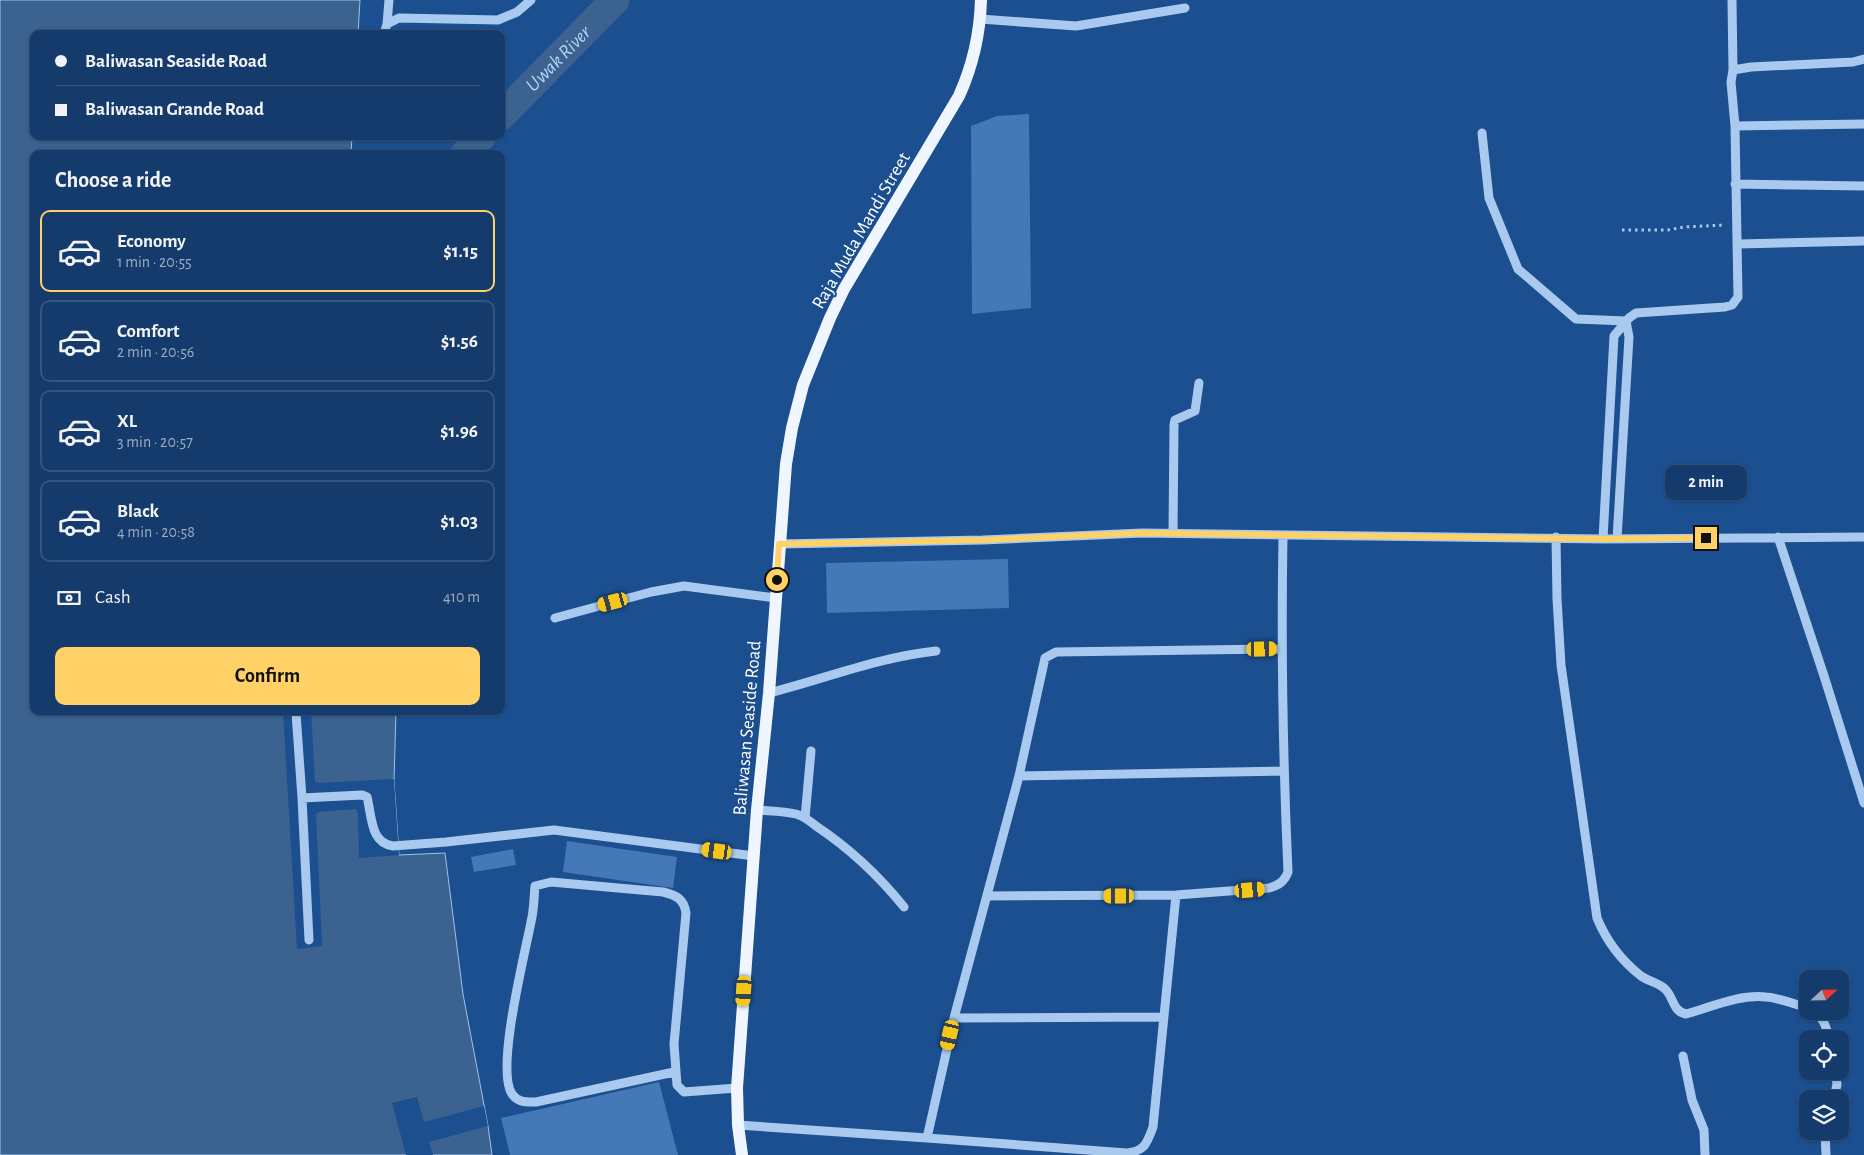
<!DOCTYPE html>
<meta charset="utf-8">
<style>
:root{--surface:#143b6b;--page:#214673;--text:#f1f3f6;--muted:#9dadc1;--line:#33557e;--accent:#ffd166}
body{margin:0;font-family:"Alegreya Sans",sans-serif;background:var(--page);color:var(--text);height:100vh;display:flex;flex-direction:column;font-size:19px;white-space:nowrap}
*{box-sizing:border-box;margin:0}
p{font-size:16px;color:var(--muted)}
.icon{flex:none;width:28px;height:28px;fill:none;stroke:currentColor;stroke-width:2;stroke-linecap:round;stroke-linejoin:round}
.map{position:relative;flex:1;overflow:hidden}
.panel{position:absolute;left:30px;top:150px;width:475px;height:565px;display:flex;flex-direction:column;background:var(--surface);border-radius:10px;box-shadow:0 1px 4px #0004,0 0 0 1px var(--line)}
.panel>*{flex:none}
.hud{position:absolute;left:30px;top:30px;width:475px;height:110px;border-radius:10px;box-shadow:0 1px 4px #0004,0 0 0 1px var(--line);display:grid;align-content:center;height:110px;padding:0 25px;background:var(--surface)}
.needle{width:32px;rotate:68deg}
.controls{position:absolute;left:1799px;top:970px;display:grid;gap:10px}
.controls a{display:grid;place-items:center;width:50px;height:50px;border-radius:10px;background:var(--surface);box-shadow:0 1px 4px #0004,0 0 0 1px var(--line);font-size:25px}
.end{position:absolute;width:22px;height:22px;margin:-11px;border:6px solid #ffd166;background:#111;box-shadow:0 0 0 2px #111}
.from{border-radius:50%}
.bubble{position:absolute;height:35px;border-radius:10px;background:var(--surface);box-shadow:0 1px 4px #0004,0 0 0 1px var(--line);font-size:16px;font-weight:600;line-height:35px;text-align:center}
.car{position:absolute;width:15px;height:30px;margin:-15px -8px;border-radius:6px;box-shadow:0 0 4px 1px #0007;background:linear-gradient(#f5c518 24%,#345 0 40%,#f5c518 0 76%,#345 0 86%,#f5c518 0)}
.hud b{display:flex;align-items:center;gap:18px;height:48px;font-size:19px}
.hud b+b{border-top:1px solid var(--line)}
.hud i{width:12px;height:12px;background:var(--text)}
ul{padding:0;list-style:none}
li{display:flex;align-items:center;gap:15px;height:82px;margin:0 10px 8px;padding:0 15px;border:2px solid var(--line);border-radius:10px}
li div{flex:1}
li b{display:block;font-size:19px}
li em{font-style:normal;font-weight:600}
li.current{border-color:var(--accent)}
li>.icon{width:45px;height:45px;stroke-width:1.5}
h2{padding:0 25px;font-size:22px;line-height:60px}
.pay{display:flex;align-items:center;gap:12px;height:55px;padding:0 25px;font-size:19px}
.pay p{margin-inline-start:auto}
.cta{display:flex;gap:10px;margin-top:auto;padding:10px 25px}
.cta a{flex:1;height:58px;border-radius:10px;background:var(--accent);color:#111;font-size:20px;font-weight:600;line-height:58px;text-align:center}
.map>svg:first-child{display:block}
</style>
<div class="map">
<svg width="1864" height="1155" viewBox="0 0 1864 1155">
<rect width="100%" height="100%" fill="#1b4f8f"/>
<!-- water -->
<path fill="#3c6290" stroke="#9cc4f0" d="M 0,0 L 360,0 L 358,34 L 34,34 L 34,136 L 352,136 L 351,153 L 358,154 L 34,154 L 34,711 L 396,711 L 394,781 L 399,855 L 445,853 L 463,994 L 488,1126 L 492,1155 L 0,1155 Z"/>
<!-- pier -->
<path fill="#1b4f8f" d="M 283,711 L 311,711 L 315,781 L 319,783 L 394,779 L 399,855 L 359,858 L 358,815 L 356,809 L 318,812 L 316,815 L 322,946 L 297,949 Z
M 417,1097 L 424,1122 L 484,1106 L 488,1126 L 429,1142 L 433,1155 L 406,1155 L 392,1103 Z"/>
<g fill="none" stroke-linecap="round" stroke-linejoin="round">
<!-- river -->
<g stroke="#3c6290" stroke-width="29">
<path id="s1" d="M 501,116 L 615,0"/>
<path d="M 465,154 L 482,136"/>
</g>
</g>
<!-- building -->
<path fill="#4478b7" d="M 1029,114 L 1031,308 L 972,314 L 971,126 L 997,116 Z
M 1008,559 L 1009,608 L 827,613 L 826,563 Z
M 567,841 L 677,857 L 673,888 L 563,872 Z
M 513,849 L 516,865 L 474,872 L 471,857 Z
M 659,1082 L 678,1155 L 510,1155 L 501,1118 Z"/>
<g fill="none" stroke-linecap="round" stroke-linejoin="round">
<!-- path -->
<path stroke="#a9c9ee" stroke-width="3" stroke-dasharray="2.5 4" stroke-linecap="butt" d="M 1622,230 L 1668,230 L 1684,227 L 1725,225"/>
<!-- minor -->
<path stroke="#a9c9ee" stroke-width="9" d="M 1732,0 L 1733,70
M 980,19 L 1076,26 L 1185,8
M 387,24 L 389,0
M 384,34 L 387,24 L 399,18 L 498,20 L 517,12 L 531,0
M 1735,126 L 1864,124
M 1482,133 L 1489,198 L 1518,269 L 1576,319 L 1626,321
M 1735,184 L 1864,186
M 1738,244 L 1864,241
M 1173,533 L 1174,425 L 1175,420 L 1195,411 L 1199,383
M 1556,537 L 1557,599 L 1561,665 L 1597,918 C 1606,940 1622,961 1641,976 C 1648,981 1659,983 1665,989 C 1674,997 1672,1011 1686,1014 C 1711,1007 1739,994 1766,997 C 1780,998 1794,1004 1808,1008
M 1778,537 L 1824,676 L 1864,803
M 1603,539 L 1614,336 L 1629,318 L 1636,313 L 1725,307 L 1732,305 L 1738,297 L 1735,126 L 1731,82 L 1733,70 L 1751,67 L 1853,62 L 1864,59
M 1617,539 L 1629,337 L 1626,321
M 779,544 L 983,540 L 1142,533 L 1603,539 L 1864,537
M 555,618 L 651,592 L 684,586 L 776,598
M 769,693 C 824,679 879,657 936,651
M 296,713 L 302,798 L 309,940
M 1019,776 L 1283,771
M 302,798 L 362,795 L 367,797 C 372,816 370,843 393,846 L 446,842 L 554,830 L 754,856
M 757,810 C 769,811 784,811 796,814 C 803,816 810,821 816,826 C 849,848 879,876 904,907
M 805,818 L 811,751
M 987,896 L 1176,895 L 1269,888 C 1279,885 1284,882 1288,872 C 1283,760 1281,648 1283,536
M 1813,1011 C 1824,1018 1826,1026 1829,1039
M 954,1018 L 1163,1017
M 1683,1056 L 1692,1100 L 1704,1130 L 1705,1155
M 674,1072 L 536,1102 C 527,1102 518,1103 512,1094 C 495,1069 526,950 532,917 C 534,907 534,896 535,886 L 551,882 L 663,892 C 676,895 684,899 686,913 L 674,1044 L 677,1085 L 684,1092 L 737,1088
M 1834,1099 L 1837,1084 L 1835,1071
M 738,1125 L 927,1138 L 1127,1153 C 1145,1151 1147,1143 1153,1127 L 1176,895
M 1825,1131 L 1826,1155
M 927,1138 L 954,1018 L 1019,776 L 1045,658 L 1056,652 L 1281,649"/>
<!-- major -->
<path stroke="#f0f6ff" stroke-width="12" d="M 742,1155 L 738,1125 L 737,1088 L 757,810 L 769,693 L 786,464 L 792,428 L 803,385 L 830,318 L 844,289 L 959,96 C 973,65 980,34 981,0"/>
</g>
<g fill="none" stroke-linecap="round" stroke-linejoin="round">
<!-- route -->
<path stroke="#ffd166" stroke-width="6" d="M 777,580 L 779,544 L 983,540 L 1142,533 L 1603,539 L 1706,538"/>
</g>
<g text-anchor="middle" stroke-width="4" stroke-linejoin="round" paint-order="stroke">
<!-- street labels -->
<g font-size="19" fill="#fff" stroke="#1b4f8f">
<text transform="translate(860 230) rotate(-60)" y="7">Raja Muda Mandi Street</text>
<text transform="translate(746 728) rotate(-85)" y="7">Baliwasan Seaside Road</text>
</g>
<!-- water labels -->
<g font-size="20" font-style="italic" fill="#b5d3f5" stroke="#1b4f8f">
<text dy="7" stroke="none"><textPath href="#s1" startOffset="81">Uwak River</textPath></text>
</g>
</g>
</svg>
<div class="controls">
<a><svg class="needle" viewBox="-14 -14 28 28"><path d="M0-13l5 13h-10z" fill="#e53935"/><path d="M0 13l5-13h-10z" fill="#9dadc1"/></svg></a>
<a><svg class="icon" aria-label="locate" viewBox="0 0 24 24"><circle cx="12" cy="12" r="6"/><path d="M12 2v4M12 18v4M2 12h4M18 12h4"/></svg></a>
<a><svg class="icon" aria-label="layers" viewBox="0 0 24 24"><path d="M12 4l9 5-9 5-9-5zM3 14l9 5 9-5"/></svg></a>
</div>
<i class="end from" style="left:777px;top:580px"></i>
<i class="end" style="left:1706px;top:538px"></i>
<div class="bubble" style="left:1665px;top:465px;width:82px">2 min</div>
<i class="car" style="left:613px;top:602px;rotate:255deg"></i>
<i class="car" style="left:1262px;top:649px;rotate:89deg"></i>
<i class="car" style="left:717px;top:851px;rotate:278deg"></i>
<i class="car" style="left:1250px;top:890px;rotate:85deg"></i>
<i class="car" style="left:1119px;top:896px;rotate:270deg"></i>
<i class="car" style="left:744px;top:991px;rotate:184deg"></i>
<i class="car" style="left:950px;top:1035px;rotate:193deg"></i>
<div class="hud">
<b><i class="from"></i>Baliwasan Seaside Road</b>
<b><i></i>Baliwasan Grande Road</b>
</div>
<section class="panel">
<h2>Choose a ride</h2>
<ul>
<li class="current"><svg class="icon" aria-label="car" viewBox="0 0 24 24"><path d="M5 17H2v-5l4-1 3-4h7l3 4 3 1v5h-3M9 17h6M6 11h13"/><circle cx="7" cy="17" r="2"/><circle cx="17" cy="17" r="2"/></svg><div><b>Economy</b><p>1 min · 20:55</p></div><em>$1.15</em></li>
<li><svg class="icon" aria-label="car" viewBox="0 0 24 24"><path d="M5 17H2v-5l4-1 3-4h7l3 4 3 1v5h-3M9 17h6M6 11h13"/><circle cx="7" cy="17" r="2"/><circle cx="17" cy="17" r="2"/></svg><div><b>Comfort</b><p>2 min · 20:56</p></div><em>$1.56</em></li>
<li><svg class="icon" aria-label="car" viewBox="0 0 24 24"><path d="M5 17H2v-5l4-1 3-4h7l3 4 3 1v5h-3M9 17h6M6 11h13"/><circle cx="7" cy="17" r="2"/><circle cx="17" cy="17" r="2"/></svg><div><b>XL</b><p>3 min · 20:57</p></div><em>$1.96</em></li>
<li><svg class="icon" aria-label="car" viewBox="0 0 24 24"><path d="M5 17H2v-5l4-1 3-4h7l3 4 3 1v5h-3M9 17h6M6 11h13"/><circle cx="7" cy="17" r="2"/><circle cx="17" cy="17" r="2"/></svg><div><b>Black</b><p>4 min · 20:58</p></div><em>$1.03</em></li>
</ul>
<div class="pay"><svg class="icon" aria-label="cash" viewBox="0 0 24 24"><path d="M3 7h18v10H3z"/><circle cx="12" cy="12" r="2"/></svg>Cash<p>410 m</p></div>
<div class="cta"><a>Confirm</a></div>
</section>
</div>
